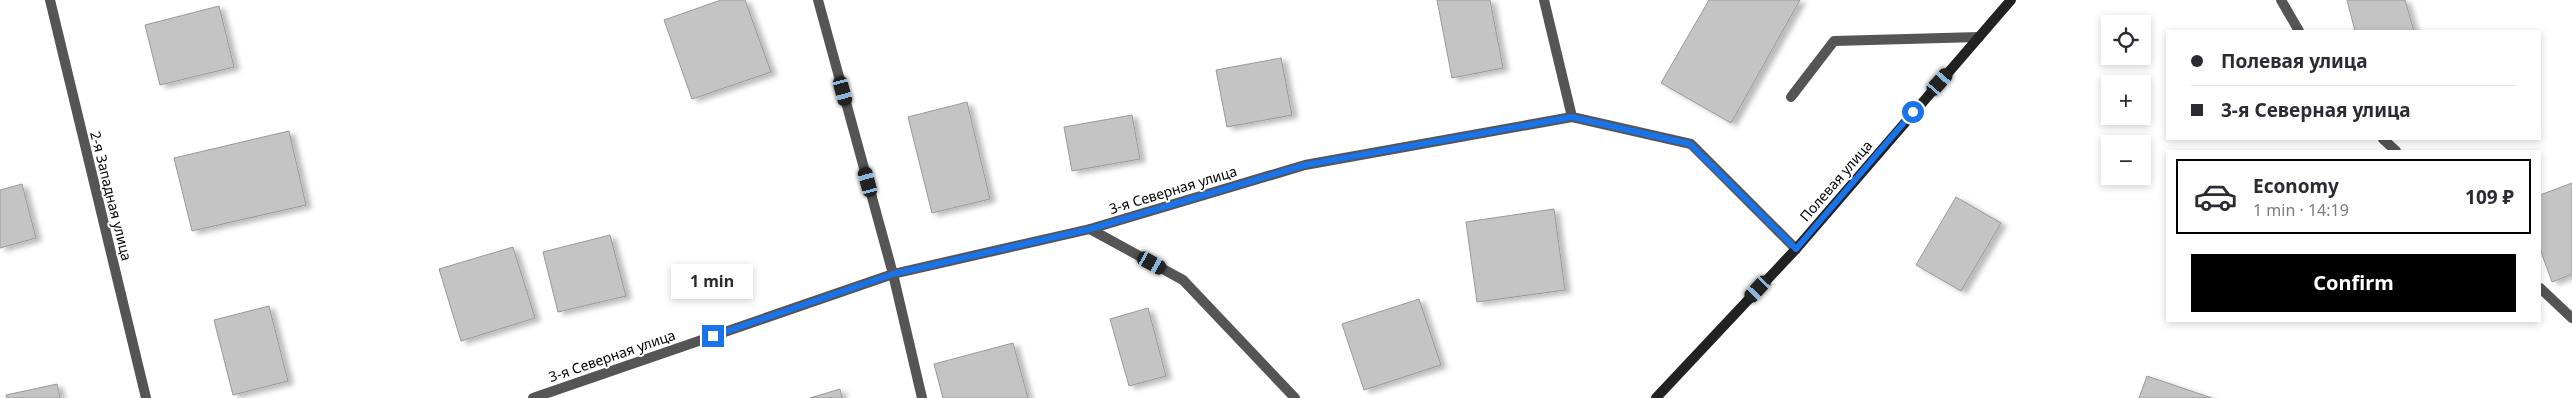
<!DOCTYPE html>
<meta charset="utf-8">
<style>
:root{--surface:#fff;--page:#f7f7f7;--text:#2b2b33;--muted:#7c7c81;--line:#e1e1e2;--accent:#000}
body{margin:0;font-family:"Noto Sans",sans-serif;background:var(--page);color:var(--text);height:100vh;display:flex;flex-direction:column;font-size:19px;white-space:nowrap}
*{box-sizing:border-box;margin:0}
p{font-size:16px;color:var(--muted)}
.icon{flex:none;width:28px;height:28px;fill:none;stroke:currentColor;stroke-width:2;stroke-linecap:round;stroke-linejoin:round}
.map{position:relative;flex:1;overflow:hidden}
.details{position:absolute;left:2166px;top:150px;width:375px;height:172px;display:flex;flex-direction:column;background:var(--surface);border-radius:0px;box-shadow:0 2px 8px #0003}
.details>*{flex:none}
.guide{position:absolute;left:2166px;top:30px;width:375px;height:110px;border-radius:0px;box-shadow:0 2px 8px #0003;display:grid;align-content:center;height:110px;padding:0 25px;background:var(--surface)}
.controls{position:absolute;left:2101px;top:15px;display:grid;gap:10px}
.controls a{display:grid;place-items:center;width:50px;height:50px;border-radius:0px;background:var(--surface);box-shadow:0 2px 8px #0003;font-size:25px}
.end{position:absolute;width:22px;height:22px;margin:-11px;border:6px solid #1a73e8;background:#fff;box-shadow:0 0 0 2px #fff}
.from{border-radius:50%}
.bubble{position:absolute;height:35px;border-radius:0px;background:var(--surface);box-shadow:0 2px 8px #0003;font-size:16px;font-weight:700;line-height:35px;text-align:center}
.car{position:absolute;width:15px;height:30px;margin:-15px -8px;border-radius:6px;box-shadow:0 0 4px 1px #0007;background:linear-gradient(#222 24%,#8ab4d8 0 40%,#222 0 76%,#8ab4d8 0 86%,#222 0)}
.guide b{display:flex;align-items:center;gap:18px;height:48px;font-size:19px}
.guide b+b{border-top:1px solid var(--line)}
.guide i{width:12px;height:12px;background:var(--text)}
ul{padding:9px 0 0;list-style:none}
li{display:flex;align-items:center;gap:15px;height:75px;margin:0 10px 8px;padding:0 15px;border:2px solid transparent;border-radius:0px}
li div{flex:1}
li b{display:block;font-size:19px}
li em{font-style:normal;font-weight:700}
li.active{border-color:var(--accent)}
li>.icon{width:45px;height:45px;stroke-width:1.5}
.button{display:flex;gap:10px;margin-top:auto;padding:10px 25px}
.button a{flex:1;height:58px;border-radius:0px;background:var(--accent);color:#fff;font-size:20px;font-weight:700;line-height:58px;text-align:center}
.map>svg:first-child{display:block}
</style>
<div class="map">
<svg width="2572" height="398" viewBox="0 0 2572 398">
<defs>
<filter id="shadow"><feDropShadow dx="5.5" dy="3" stdDeviation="2.5" flood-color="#0004"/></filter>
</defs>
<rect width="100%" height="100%" fill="#fff"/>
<!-- building -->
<path fill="#c4c4c4" stroke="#999" filter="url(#shadow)" d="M 721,0 L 745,0 L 771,72 L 692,99 L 664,20 Z
M 1437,0 L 1490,0 L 1503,68 L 1452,78 Z
M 1709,0 L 1800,0 L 1731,123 L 1661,83 Z
M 2347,0 L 2405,0 L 2414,31 L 2355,31 Z
M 219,6 L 234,67 L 160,85 L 145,25 Z
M 1281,58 L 1292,115 L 1227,127 L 1216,70 Z
M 967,102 L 990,199 L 932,213 L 908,117 Z
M 1132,115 L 1140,159 L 1072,171 L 1064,127 Z
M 289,131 L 306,205 L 192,231 L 174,158 Z
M 2572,183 L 2572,274 L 2552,282 L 2540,249 L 2540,195 Z
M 22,184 L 36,238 L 0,248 L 0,190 Z
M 1956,197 L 2001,223 L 1961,291 L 1916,265 Z
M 1554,209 L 1565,290 L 1477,302 L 1466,222 Z
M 610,235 L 626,296 L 558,312 L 543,252 Z
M 513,247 L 535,318 L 461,341 L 439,269 Z
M 1419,299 L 1441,365 L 1364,390 L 1342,324 Z
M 269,306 L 288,381 L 233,395 L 214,320 Z
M 1148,308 L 1166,376 L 1129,386 L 1110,319 Z
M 1013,343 L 1028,398 L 943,398 L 934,364 Z
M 2147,376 L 2212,398 L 2139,398 Z
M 57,384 L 60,398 L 7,398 L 6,395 Z
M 840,389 L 842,398 L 810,398 Z"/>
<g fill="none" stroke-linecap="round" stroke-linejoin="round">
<!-- lane -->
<path stroke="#555" stroke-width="10" d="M 1791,97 L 1834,41 L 1979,37
M 1090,229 L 1183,280 L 1295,398
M 893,274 L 922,398"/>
<!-- street -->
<path stroke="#555" stroke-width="10" d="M 50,0 L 146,398
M 818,0 L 893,274
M 1544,0 L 1572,117
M 2281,0 L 2299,31
M 2383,139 L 2396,151
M 2540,288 L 2572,318
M 533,398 L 893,274 L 1090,229 L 1305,165 L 1572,117 L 1691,144 L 1796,249"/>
<!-- secondary -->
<path stroke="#222" stroke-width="10" d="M 1656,398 L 1796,249 L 2011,0"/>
</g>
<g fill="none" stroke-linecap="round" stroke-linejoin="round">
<!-- route -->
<path stroke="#1a73e8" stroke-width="6" d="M 713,336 L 893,274 L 1090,229 L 1305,165 L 1572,117 L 1690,144 L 1796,249 L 1913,112"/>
</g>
<g text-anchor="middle" stroke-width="4" stroke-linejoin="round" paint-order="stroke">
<!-- street labels -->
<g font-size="14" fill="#000" stroke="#fff">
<text transform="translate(1836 181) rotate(-49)" y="5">Полевая улица</text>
<text transform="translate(1173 190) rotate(-17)" y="5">3-я Северная улица</text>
<text transform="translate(111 196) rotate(76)" y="5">2-я Западная улица</text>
<text transform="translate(612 356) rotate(-19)" y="5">3-я Северная улица</text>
</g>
</g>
</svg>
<div class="controls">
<a><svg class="icon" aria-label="locate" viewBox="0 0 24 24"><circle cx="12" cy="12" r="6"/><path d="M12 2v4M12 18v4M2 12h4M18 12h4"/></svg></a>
<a>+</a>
<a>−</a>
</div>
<i class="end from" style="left:1913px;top:112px"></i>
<i class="end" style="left:713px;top:336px"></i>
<div class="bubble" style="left:671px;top:264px;width:82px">1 min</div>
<i class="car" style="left:1940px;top:82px;rotate:41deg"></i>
<i class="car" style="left:843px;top:91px;rotate:165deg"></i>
<i class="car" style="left:868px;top:182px;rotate:345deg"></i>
<i class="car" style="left:1152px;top:263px;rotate:119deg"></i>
<i class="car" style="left:1758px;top:289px;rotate:223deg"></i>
<div class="guide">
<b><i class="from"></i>Полевая улица</b>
<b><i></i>3-я Северная улица</b>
</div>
<section class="details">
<ul>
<li class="active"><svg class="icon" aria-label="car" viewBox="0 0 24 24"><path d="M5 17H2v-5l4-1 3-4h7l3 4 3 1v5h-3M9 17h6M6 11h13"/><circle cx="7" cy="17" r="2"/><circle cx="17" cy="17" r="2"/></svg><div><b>Economy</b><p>1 min · 14:19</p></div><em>109 ₽</em></li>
</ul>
<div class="button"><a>Confirm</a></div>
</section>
</div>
